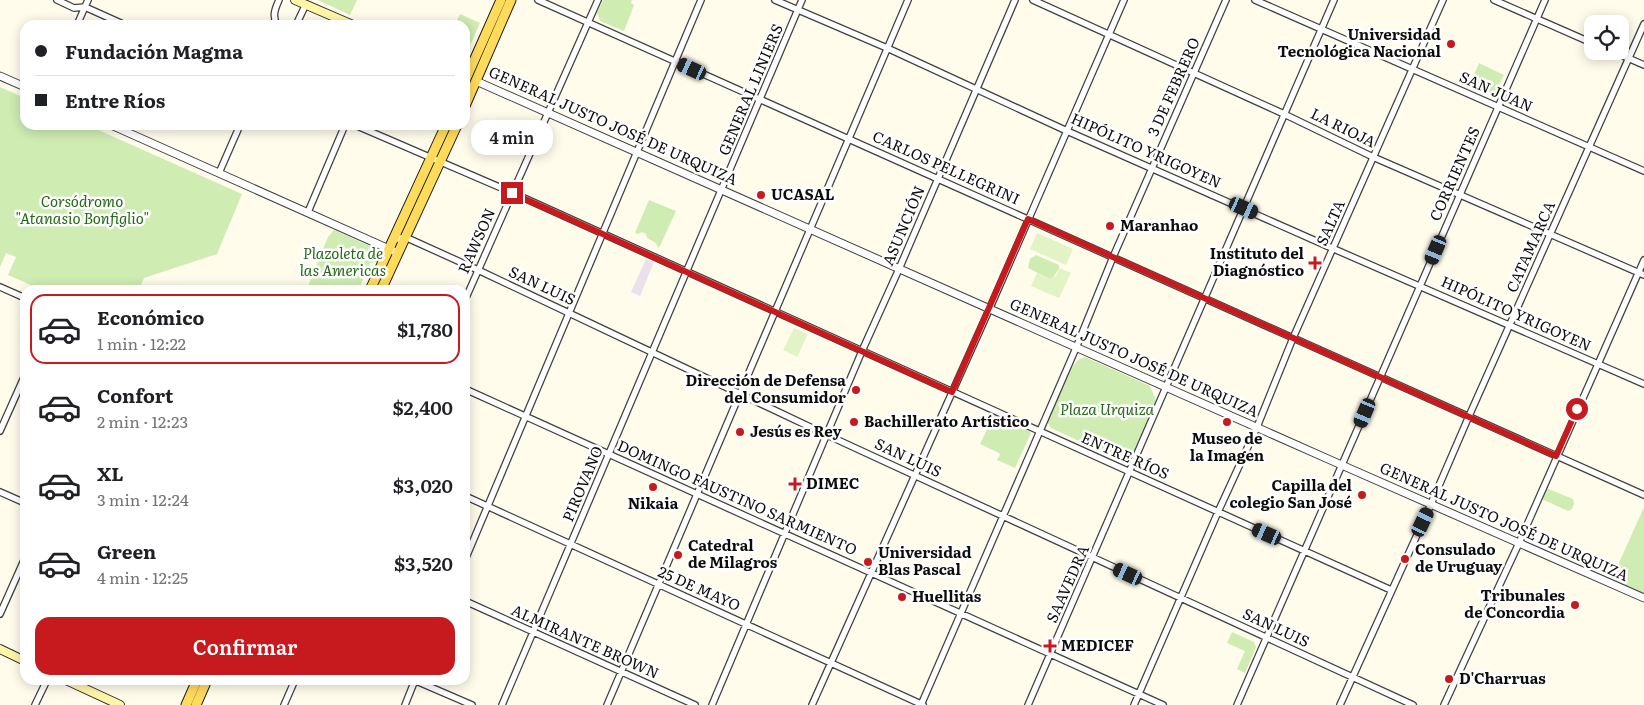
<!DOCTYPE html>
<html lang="es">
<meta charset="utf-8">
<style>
:root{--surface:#fff;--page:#f6f6f6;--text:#202124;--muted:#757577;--line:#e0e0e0;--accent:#c71a1e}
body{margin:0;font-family:Literata,serif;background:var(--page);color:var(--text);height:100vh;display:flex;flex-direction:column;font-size:19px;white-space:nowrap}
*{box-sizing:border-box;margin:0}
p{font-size:16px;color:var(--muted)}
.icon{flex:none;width:28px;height:28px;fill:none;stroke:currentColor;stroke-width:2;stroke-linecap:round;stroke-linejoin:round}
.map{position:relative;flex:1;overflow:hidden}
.side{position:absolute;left:20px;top:285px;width:450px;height:400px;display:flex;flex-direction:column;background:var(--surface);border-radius:15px;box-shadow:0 2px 12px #0003}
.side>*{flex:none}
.banner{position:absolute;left:20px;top:20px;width:450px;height:110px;border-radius:15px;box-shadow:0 2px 12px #0003;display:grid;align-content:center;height:110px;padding:0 15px;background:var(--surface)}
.fabs{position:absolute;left:1584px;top:15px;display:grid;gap:10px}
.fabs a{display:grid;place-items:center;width:45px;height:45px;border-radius:10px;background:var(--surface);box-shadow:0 2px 12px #0003;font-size:25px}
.end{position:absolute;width:22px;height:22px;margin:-11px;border:6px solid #c71a1e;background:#fff;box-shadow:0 0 0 2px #fff}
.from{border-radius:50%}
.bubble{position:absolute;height:35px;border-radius:15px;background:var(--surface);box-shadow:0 2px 12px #0003;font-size:16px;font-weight:600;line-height:35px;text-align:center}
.car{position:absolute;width:15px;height:30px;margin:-15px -8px;border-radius:6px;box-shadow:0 0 4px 1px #0007;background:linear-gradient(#222 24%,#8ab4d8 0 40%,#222 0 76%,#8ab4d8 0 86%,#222 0)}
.banner b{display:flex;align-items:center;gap:18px;height:48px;font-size:19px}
.banner b+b{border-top:1px solid var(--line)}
.banner i{width:12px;height:12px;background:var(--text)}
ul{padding:9px 0 0;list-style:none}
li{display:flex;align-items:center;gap:15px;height:70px;margin:0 10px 8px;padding:0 5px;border:2px solid transparent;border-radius:15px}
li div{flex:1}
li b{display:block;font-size:19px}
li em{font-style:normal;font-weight:600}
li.current{border-color:var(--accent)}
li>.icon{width:45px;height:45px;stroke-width:1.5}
.button{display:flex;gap:10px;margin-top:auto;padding:10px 15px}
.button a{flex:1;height:58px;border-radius:15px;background:var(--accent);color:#fff;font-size:20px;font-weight:600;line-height:58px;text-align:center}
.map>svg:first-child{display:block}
</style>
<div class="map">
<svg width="1644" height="705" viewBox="0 0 1644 705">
<rect width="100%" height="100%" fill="#fffcec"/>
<!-- industrial -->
<path fill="#ebe0ec" d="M 646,259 L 654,262 L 640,296 L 631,292 Z"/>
<!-- green -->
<path fill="#cfecb3" d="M 318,0 L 357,0 L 350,15 Z
M 603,0 L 632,0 L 631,3 L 634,5 L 624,31 L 600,21 L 597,13 Z
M 460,14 L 480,23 L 465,57 L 465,25 L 455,25 Z
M 1479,63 L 1504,75 L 1495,93 L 1493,94 L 1470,84 Z
M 0,87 L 25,98 L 25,125 L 87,125 L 242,194 L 217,254 L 144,278 L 139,290 L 42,290 L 8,275 L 16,257 L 6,253 L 0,267 Z
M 649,200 L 676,211 L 659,248 L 657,246 L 656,243 L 647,238 L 646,234 L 642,232 L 638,234 L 635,233 Z
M 334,230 L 377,249 C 381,254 380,256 377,262 L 370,263 L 361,284 L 363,290 L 310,290 L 311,287 L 308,286 L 328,237 Z
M 1036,255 L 1059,265 L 1059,268 L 1053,278 L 1050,279 L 1028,268 L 1030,259 Z
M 1085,357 L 1150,386 L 1156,400 L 1133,453 L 1127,459 L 1120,460 L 1051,428 L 1048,423 L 1049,417 L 1073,366 L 1078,360 Z
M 995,413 L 1027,428 L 1031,433 L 1015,468 L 997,460 L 1000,455 L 999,453 L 980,444 Z
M 1546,488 L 1573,499 L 1574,504 L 1572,509 L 1568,511 L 1542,499 Z
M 1644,507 L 1644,593 L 1616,581 L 1613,578 L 1614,574 Z
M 1232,632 L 1254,642 L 1256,647 L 1245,673 L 1237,669 L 1245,651 L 1227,643 Z"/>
<!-- pitch -->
<path fill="#e2f3c5" d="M 1037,233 L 1073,249 L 1066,265 L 1030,249 Z
M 1059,268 L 1071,273 L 1059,298 L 1031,286 L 1037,273 L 1051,279 L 1056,276 Z
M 794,328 L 808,334 L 797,357 L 783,350 Z"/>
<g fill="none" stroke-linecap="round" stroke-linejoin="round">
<defs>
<path id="minor" d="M 57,0 L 74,8 L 85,7 L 125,25
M 538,0 L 1644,495
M 775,0 L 887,48 L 1067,131 L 1334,249 L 1644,384
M 1033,0 L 1284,114 L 1373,157 L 1644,275
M 1255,0 L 1644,171
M 1494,0 L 1592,43
M 77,25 L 88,0
M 277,25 C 272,16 275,9 279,0
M 296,25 L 306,4
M 1612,51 L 1644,65
M 355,125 L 513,193 L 1391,590
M 219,173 L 240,125
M 308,212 L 345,125
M 393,240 L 405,237 L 478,270 L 827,435 L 1413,705
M 0,287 L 25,298
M 465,300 L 598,0
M 465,389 L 1163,705
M 0,431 L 25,375
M 0,492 L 25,503
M 465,496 L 923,705
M 465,560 L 701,0
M 465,601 L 695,705
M 0,614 L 25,558
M 414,680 L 472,705
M 35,705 L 47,680
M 284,705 L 295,680
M 405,705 L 415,680
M 502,705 L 802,0
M 607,705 C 708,470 808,235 908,0
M 712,705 L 862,351 L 899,269 L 1015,0
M 812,705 L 989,310 L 1124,0
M 921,705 L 1076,348 L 1113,257 L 1226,0
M 1028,705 L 1334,0
M 1134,705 L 1218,512 L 1257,427 L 1293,338 L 1443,0
M 1237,705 L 1545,0
M 1340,705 L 1431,504 L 1469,416 L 1644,24
M 1444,705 L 1519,543 L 1644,260"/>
<path id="tertiary" d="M 0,76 L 25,87
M 476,81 L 1328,459 L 1644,598
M 111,125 L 398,253"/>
<path id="secondary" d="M 295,0 L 353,25
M 0,649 L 25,661
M 66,680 L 120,705"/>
<path id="primary" d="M 465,81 L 501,0
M 465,106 L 511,0
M 370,290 L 446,125
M 381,290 L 457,125
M 186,705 L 197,680
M 196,705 L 207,680"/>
</defs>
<!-- minor casing -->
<use href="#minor" stroke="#404040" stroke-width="8"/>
<!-- tertiary casing -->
<use href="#tertiary" stroke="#404040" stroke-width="9"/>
<!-- secondary casing -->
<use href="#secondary" stroke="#2f2f2f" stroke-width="10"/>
<!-- primary casing -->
<use href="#primary" stroke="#1e1e1e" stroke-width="11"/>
<!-- minor -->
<use href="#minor" stroke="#fff" stroke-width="5.5"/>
<!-- tertiary -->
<use href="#tertiary" stroke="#fff" stroke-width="7"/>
<!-- secondary -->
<use href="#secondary" stroke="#fff7a7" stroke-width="8"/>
<!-- primary -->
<use href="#primary" stroke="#ffdb5c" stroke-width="9"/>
</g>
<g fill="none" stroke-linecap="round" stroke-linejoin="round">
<!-- route -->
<path stroke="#c71a1e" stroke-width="6" d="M 512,193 L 952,392 L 1028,219 L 1556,456 L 1577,409"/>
</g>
<!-- markers -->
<g fill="#c71a1e" stroke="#fff" stroke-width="2">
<circle cx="1451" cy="44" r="5"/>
<circle cx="761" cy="195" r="5"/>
<circle cx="1110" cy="226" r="5"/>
<path d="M1312.5 255.5h5v5h5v5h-5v5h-5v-5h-5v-5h5z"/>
<circle cx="856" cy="390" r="5"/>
<circle cx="854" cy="422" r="5"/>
<circle cx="1227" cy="422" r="5"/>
<circle cx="740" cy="432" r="5"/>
<path d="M792.5 476.5h5v5h5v5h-5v5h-5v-5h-5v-5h5z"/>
<circle cx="653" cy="487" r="5"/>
<circle cx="1362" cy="495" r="5"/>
<circle cx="678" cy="555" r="5"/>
<circle cx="1405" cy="559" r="5"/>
<circle cx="868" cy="562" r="5"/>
<circle cx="902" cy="597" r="5"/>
<circle cx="1575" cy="605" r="5"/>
<path d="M1047.5 638.5h5v5h5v5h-5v5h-5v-5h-5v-5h5z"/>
<circle cx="1449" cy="679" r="5"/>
</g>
<g text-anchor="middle" stroke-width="5" stroke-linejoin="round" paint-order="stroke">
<!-- poi labels -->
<g font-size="15" font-weight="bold" fill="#0d0d0d" stroke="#fff" text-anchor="start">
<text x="1441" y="40" text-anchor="end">Universidad<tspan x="1441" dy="17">Tecnológica Nacional</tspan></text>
<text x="771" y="200">UCASAL</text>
<text x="1120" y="231">Maranhao</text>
<text x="1304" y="259" text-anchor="end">Instituto del<tspan x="1304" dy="17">Diagnóstico</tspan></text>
<text x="846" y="386" text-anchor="end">Dirección de Defensa<tspan x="846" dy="17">del Consumidor</tspan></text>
<text x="864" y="427">Bachillerato Artístico</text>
<text x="750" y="437">Jesús es Rey</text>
<text x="1227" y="444" text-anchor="middle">Museo de<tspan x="1227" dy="17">la Imagen</tspan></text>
<text x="806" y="489">DIMEC</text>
<text x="1352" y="491" text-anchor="end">Capilla del<tspan x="1352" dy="17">colegio San José</tspan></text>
<text x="653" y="509" text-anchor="middle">Nikaia</text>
<text x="688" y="551">Catedral<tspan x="688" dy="17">de Milagros</tspan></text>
<text x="1415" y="555">Consulado<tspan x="1415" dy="17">de Uruguay</tspan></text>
<text x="878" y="558">Universidad<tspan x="878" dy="17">Blas Pascal</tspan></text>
<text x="1565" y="601" text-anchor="end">Tribunales<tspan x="1565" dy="17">de Concordia</tspan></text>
<text x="912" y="602">Huellitas</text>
<text x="1061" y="651">MEDICEF</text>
<text x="1459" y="684">D'Charruas</text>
</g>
<!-- street labels -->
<g font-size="15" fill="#0d0d0d" stroke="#fff">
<text transform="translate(1174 87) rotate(-66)" y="5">3 DE FEBRERO</text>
<text transform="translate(751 90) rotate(-67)" y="5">GENERAL LINIERS</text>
<text transform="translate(1496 92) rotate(24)" y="5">SAN JUAN</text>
<text transform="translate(613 126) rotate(24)" y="5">GENERAL JUSTO JOSÉ DE URQUIZA</text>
<text transform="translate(1343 128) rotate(26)" y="5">LA RIOJA</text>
<text transform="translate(1146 151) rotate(24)" y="5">HIPÓLITO YRIGOYEN</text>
<text transform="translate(946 168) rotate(24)" y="5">CARLOS PELLEGRINI</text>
<text transform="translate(1455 174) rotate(-66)" y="5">CORRIENTES</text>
<text transform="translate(1331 223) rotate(-66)" y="5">SALTA</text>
<text transform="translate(904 226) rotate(-67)" y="5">ASUNCIÓN</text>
<text transform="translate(477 241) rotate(-66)" y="5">RAWSON</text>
<text transform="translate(1531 247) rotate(-66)" y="5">CATAMARCA</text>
<text transform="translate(542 286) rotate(25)" y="5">SAN LUIS</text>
<text transform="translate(1516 314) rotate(24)" y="5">HIPÓLITO YRIGOYEN</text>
<text transform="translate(1134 358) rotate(24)" y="5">GENERAL JUSTO JOSÉ DE URQUIZA</text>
<text transform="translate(1125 456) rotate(24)" y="5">ENTRE RÍOS</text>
<text transform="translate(908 458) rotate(25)" y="5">SAN LUIS</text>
<text transform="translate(583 484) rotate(-67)" y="5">PIROVANO</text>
<text transform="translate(737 498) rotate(24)" y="5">DOMINGO FAUSTINO SARMIENTO</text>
<text transform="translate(1504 522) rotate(24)" y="5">GENERAL JUSTO JOSÉ DE URQUIZA</text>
<text transform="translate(1068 584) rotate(-66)" y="5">SAAVEDRA</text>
<text transform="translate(699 589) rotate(24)" y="5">25 DE MAYO</text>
<text transform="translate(1276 628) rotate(25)" y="5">SAN LUIS</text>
<text transform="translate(585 642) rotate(24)" y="5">ALMIRANTE BROWN</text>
</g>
<!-- park labels -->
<g font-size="15" font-style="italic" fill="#276918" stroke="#fff">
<text x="82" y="207">Corsódromo<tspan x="82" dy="17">"Atanasio Bonfiglio"</tspan></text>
<text x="343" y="259">Plazoleta de<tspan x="343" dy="17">las Americas</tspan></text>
<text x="1107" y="415">Plaza Urquiza</text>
</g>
</g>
</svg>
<div class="fabs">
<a><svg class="icon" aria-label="locate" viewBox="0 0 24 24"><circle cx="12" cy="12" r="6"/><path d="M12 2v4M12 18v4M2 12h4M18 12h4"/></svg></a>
</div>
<i class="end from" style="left:1577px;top:409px"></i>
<i class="end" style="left:512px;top:193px"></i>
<div class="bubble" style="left:471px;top:120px;width:82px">4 min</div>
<i class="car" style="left:692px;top:69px;rotate:295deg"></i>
<i class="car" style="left:1244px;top:208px;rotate:114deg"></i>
<i class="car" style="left:1436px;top:250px;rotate:203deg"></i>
<i class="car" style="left:1365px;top:413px;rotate:203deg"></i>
<i class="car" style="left:1423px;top:522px;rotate:25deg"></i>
<i class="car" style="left:1267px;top:534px;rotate:294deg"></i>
<i class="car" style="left:1128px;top:574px;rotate:295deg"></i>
<div class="banner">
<b><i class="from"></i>Fundación Magma</b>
<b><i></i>Entre Ríos</b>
</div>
<section class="side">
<ul>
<li class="current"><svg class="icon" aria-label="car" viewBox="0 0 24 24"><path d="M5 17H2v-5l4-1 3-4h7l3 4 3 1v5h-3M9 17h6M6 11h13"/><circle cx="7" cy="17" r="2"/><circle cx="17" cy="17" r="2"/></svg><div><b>Económico</b><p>1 min · 12:22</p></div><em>$1,780</em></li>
<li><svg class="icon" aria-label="car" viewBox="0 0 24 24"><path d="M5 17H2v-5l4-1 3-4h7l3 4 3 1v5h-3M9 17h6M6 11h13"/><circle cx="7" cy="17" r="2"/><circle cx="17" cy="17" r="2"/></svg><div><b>Confort</b><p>2 min · 12:23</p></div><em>$2,400</em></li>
<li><svg class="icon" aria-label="car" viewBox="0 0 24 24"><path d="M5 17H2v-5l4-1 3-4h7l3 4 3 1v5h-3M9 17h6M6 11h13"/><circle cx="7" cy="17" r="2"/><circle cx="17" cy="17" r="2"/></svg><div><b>XL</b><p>3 min · 12:24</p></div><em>$3,020</em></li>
<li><svg class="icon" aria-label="car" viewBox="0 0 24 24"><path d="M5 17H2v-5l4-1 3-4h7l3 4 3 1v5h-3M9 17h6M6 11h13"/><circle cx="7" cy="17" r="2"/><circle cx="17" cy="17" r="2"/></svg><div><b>Green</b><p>4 min · 12:25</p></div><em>$3,520</em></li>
</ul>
<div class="button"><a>Confirmar</a></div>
</section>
</div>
